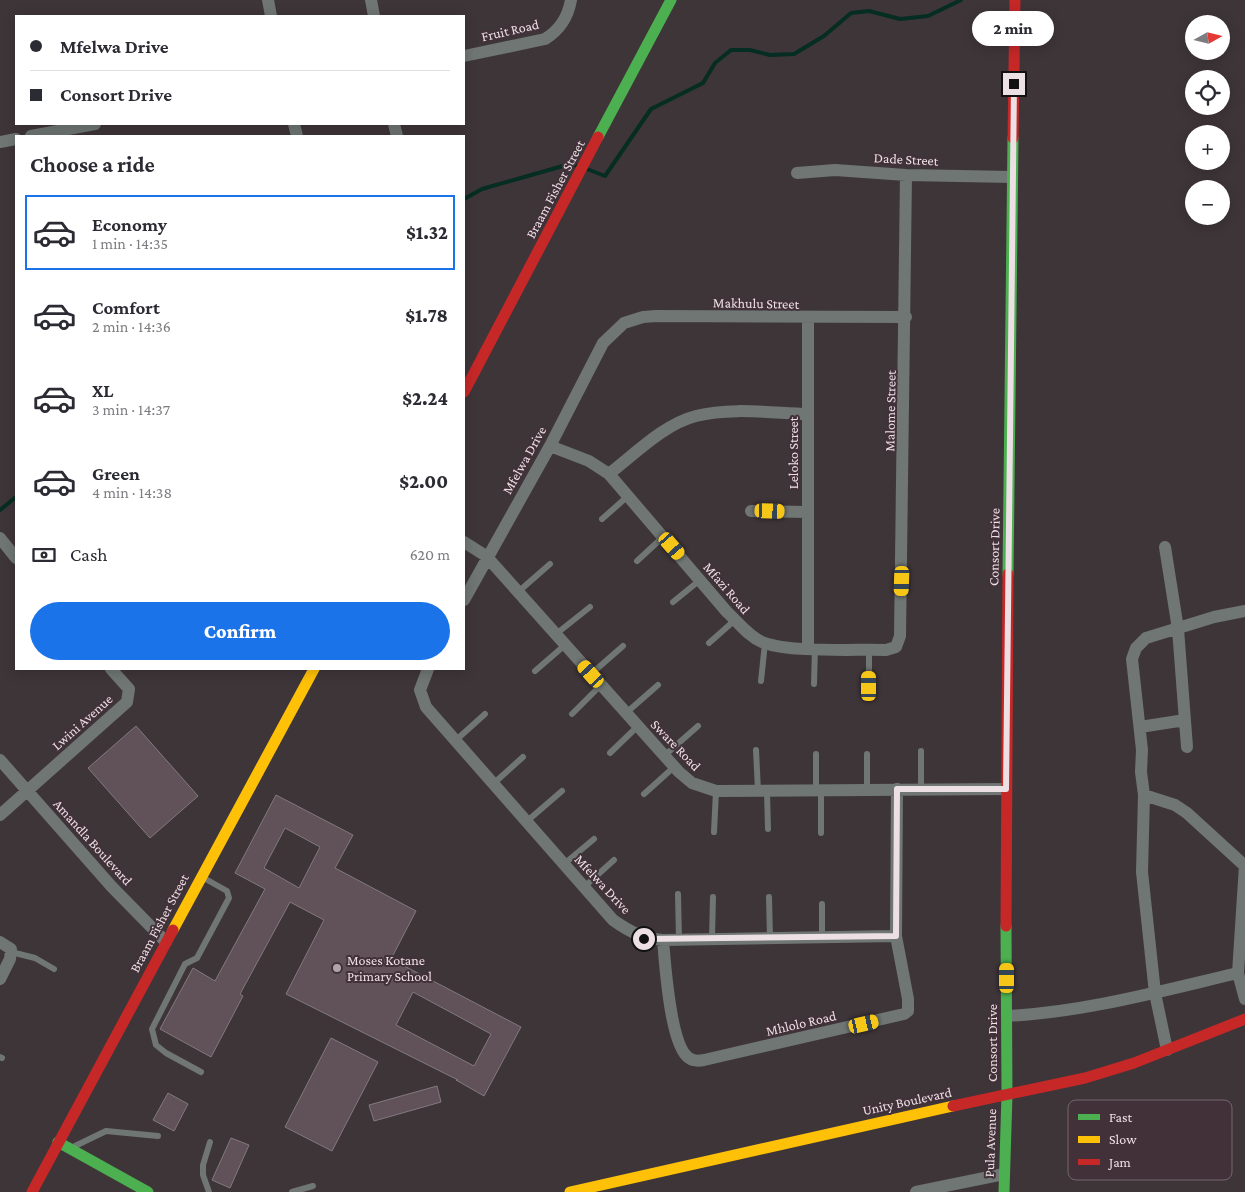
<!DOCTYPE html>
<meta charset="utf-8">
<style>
:root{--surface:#fff;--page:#f7f7f7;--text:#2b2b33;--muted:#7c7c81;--line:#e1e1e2;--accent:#1a73e8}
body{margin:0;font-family:"Crimson Pro",serif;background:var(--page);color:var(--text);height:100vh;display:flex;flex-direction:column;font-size:19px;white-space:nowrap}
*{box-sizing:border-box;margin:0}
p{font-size:16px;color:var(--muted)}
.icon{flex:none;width:28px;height:28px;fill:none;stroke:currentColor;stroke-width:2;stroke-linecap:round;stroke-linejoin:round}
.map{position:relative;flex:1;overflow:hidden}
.side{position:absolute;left:15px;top:135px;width:450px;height:535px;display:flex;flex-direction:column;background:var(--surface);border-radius:0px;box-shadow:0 2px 12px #0003}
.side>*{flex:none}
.banner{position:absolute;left:15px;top:15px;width:450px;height:110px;border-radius:0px;box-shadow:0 2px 12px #0003;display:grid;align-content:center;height:110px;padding:0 15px;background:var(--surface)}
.needle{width:32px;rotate:82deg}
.controls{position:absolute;left:1185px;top:15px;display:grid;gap:10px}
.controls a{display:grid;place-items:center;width:45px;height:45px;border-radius:50%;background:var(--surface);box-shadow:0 2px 12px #0003;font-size:25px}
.end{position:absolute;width:22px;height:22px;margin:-11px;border:6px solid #ece0e5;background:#111;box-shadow:0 0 0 2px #111}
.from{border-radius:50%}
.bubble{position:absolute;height:35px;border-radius:18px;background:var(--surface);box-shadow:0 2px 12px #0003;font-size:16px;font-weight:800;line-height:35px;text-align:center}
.car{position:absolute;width:15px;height:30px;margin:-15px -8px;border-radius:6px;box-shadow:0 0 4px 1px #0007;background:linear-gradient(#f5c518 24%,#345 0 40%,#f5c518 0 76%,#345 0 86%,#f5c518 0)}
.banner b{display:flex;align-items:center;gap:18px;height:48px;font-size:19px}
.banner b+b{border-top:1px solid var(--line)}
.banner i{width:12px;height:12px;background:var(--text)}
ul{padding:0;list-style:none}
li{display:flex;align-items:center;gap:15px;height:75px;margin:0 10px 8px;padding:0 5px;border:2px solid transparent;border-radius:0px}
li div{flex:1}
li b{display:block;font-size:19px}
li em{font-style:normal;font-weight:800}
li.active{border-color:var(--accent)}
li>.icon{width:45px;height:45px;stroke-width:1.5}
h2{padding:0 15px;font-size:22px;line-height:60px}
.pay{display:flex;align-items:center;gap:12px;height:55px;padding:0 15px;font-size:19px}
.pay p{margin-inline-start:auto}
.action{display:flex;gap:10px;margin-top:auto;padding:10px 15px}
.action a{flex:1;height:58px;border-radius:30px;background:var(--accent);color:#fff;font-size:20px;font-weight:800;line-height:58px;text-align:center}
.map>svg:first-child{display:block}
</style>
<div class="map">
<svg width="1245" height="1192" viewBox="0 0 1245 1192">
<rect width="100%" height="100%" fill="#3e3539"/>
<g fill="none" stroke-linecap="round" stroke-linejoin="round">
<!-- stream -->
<path stroke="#062d21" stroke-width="4" d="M 587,169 L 605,176 L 651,109 L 703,83 L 715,63 L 731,50 L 750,50 L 770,55 L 794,54 L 824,36 L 851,13 L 869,11 L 900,19 L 928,16 L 961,0
M 464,199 L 482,189 L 570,164 L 578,166
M 0,510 L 16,497"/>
</g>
<!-- building -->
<path fill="#615159" stroke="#827a7e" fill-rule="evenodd" d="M 136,726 L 198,796 L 150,838 L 88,768 Z
M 276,795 L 353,835 L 335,868 L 416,911 L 391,959 L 521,1027 L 484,1096 L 456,1080 L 458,1080 L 286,994 L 324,920 L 290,902 L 240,994 L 243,996 L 211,1057 L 160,1029 L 193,968 L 215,981 L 265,889 L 235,873 ZM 285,828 L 320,847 L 299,888 L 264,868 ZM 413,992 L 491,1034 L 474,1066 L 396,1025 Z
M 331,1038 L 378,1062 L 332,1151 L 285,1127 Z
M 437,1086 L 441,1102 L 374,1121 L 369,1105 Z
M 168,1093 L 188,1104 L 174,1131 L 153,1120 Z
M 231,1138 L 249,1145 L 230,1188 L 212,1180 Z"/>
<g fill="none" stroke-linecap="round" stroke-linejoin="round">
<!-- lane -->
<path stroke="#6f7674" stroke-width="6" d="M 602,519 L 628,496
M 637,561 L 663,537
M 518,592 L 550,564
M 673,602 L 700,580
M 556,634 L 590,607
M 709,643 L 735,620
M 535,671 L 565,645
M 591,674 L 623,646
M 761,681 L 765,643
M 814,684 L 815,647
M 869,686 L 869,650
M 626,713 L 658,685
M 572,714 L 601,685
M 455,741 L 485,714
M 756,750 L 758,791
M 610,753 L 638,726
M 816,754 L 816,791
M 664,756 L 698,726
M 493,784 L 523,757
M 921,789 L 921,751
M 867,790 L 867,754
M 821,791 L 821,833
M 767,792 L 768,829
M 644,794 L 674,767
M 526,822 L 562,791
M 714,832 L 716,791
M 564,864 L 594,839
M 584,887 L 614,860
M 678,894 L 679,939
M 769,897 L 770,938
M 822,904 L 822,937
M 712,938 L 713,897
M 11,952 L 35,958 L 54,969
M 0,1057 L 2,1058
M 201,1072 L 166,1053 L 156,1045 L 152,1029 L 185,964 L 197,958 L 229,898 L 227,891 L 202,877
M 73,1147 L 106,1131 L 158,1136
M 209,1192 L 203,1175 L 203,1165 L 210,1142
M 292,1192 L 313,1186"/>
<!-- street -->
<path stroke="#6f7674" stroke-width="12" d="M 268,0 L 271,16
M 371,0 L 374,16
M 464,56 L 545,39 C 560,30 568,17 571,0
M 294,124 L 297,136
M 394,124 L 397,136
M 31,136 L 95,124
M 0,142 L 16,139
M 797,173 L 835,170 L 906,175 L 1012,177
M 550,446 L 589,461 L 609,474 L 727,612 C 738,622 748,636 762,642 C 789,653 855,649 886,650 L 896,647 L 900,636 L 906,175
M 609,474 C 635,454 664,424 696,416 C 731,407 772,413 808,414
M 751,511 L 808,512
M 0,538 L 16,558
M 464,542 L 486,556 L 679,772 L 692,783 L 716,791 L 1006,789
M 1165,547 L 1178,629 L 1187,747
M 464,600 L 550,446 L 603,343 L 624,323 L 643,317 L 656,316 L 906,317
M 808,647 L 808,318
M 428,669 L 420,690 L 426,707 L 613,920 C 630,932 642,938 663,940 L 896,936
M 1140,727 L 1185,720
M 0,760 L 112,887 L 166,942
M 1144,795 L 1175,805 L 1187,813 L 1245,866
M 0,815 L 127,702 L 129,689 L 111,669
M 1245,865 L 1238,973 L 1245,999
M 663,940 C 665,962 670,1046 689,1058 C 693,1061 699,1061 704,1060 L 904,1014 L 908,1011 L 908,999 L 896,936 L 897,789
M 0,942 L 11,949 L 10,959 L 0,979
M 1007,1016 C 1085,1012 1161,991 1238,973
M 1167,1050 L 1155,993 L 1142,872 L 1144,795 L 1141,772 L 1142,750 L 1132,659 L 1136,648 L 1146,638 L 1214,617 L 1245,611
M 916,1192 L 1004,1174"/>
<!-- fast -->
<path stroke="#4caf50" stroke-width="11" d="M 598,137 L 671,0
M 1008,574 L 1013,138
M 58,1142 L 148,1192
M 1004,1192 L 1007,1095 L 1006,926"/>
<!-- slow -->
<path stroke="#ffc107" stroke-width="11" d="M 173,930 L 314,669
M 570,1192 L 953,1106"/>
<!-- jam -->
<path stroke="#c62828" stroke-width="11" d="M 1013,138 L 1015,0
M 464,392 L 598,137
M 1006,926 L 1008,574
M 953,1106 L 1085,1078 L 1134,1063 L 1245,1019
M 32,1192 L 173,930"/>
</g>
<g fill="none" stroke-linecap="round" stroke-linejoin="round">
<!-- route -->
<path stroke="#ece0e5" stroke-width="6" d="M 644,939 L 896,936 L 897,789 L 1006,789 L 1014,84"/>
</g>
<!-- markers -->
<circle fill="#afa4a9" stroke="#423139" stroke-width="2" cx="337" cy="968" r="5"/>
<g text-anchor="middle" stroke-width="4" stroke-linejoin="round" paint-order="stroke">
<!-- street labels -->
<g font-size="14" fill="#ece0e5" stroke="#423139">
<text transform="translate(510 30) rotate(-13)" y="5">Fruit Road</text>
<text transform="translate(906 159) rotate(3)" y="5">Dade Street</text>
<text transform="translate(555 189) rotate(-62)" y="5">Braam Fisher Street</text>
<text transform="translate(756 303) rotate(1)" y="5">Makhulu Street</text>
<text transform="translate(890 411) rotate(-89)" y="5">Malome Street</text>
<text transform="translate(793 453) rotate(-90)" y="5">Leloko Street</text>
<text transform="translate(524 460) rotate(-61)" y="5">Mfelwa Drive</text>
<text transform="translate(994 547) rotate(-89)" y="5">Consort Drive</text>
<text transform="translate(727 588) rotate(49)" y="5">Mfazi Road</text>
<text transform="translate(82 722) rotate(-42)" y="5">Lwini Avenue</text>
<text transform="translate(676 745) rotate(46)" y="5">Sware Road</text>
<text transform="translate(93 842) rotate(48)" y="5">Amandla Boulevard</text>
<text transform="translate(603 884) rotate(47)" y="5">Mfelwa Drive</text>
<text transform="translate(159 923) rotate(-62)" y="5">Braam Fisher Street</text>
<text transform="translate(801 1023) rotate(-13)" y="5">Mhlolo Road</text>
<text transform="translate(992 1043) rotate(-90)" y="5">Consort Drive</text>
<text transform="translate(907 1101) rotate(-12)" y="5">Unity Boulevard</text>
<text transform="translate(990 1143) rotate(-88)" y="5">Pula Avenue</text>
</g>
<!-- poi labels -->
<g font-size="14" fill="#ece0e5" stroke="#423139" text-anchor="start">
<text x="347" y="965">Moses Kotane<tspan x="347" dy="16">Primary School</tspan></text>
</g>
</g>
<!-- legend -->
<rect x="1068" y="1100" width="164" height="80" rx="8" fill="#423139" stroke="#75666d" stroke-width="1"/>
<rect x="1078" y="1114" width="22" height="6" fill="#4caf50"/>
<rect x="1078" y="1136" width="22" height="7" fill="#ffc107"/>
<rect x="1078" y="1159" width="22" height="6" fill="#c62828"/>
<g font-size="14" fill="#ece0e5">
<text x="1109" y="1122">Fast</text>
<text x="1109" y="1144">Slow</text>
<text x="1109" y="1167">Jam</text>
</g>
</svg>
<div class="controls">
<a><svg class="needle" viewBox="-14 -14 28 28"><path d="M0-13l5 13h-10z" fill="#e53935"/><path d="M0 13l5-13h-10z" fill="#7c7c81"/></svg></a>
<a><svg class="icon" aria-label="locate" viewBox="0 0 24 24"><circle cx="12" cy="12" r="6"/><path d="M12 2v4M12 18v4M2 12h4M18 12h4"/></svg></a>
<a>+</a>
<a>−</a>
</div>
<i class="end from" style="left:644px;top:939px"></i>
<i class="end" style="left:1014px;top:84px"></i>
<div class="bubble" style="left:972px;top:11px;width:82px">2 min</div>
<i class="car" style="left:770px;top:511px;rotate:92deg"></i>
<i class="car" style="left:672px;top:546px;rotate:139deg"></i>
<i class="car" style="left:902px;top:581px;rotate:182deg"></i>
<i class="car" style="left:591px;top:674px;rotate:318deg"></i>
<i class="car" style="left:869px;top:686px;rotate:0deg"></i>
<i class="car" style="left:1007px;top:978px;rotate:0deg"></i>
<i class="car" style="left:864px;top:1024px;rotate:77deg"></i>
<div class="banner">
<b><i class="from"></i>Mfelwa Drive</b>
<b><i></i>Consort Drive</b>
</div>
<section class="side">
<h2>Choose a ride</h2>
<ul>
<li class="active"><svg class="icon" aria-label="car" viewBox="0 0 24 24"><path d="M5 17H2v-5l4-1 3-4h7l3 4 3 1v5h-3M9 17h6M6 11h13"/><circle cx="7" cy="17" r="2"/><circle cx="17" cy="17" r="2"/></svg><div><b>Economy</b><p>1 min · 14:35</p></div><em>$1.32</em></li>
<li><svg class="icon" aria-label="car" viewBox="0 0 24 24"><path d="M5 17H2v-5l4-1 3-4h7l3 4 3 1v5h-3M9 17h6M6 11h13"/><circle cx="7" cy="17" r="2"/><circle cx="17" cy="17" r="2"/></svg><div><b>Comfort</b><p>2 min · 14:36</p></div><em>$1.78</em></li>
<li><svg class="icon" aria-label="car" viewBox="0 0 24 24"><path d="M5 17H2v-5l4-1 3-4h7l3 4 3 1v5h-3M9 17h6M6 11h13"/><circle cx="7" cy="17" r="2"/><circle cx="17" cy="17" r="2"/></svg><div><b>XL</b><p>3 min · 14:37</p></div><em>$2.24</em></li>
<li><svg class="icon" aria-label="car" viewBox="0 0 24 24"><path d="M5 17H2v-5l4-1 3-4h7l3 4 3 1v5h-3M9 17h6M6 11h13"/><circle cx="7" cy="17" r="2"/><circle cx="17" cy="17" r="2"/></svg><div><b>Green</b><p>4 min · 14:38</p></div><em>$2.00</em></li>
</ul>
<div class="pay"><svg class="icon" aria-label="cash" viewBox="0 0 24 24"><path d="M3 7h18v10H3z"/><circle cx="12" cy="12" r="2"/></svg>Cash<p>620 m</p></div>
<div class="action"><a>Confirm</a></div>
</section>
</div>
